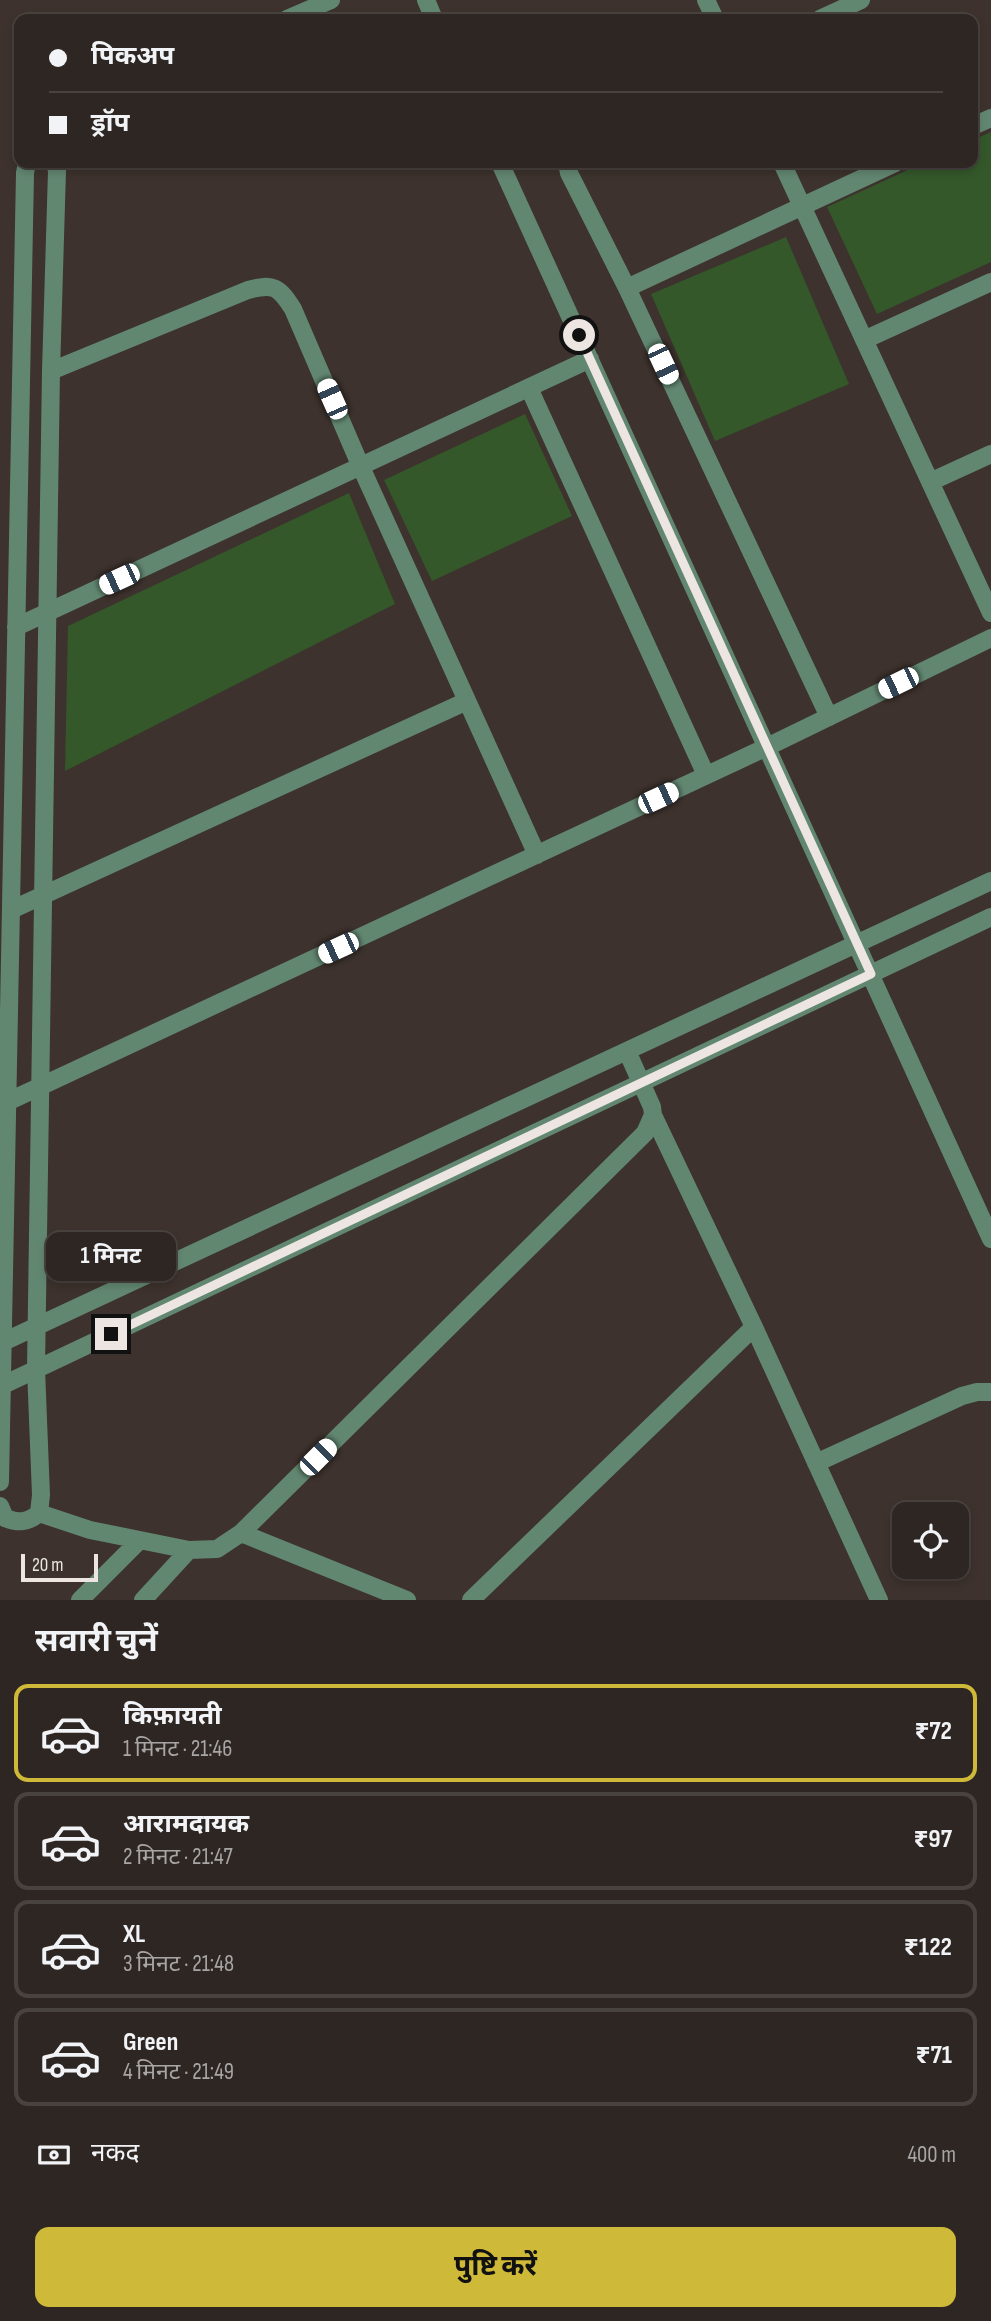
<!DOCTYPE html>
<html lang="hi">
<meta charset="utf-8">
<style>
:root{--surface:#2e2622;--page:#362e2a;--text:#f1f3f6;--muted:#a7a5a5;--line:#494340;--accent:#ceb938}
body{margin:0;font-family:"Sofia Sans Condensed","Noto Sans Devanagari",sans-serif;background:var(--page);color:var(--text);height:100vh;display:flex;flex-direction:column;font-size:26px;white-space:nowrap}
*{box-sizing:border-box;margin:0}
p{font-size:23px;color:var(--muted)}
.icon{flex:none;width:38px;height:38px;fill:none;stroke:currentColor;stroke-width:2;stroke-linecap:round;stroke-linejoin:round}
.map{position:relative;height:1600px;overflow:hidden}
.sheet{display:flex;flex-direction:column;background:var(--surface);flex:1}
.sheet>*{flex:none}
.banner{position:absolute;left:14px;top:14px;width:964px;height:154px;border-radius:14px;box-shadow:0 4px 10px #0003,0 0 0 2px var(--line);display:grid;align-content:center;height:154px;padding:0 35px;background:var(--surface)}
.tools{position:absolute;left:892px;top:1502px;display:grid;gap:14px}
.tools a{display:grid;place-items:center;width:77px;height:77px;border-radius:14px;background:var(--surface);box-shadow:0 4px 10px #0003,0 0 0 2px var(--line);font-size:35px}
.scale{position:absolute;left:21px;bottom:18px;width:77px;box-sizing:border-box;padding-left:7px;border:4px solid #ece5e1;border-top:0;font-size:19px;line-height:24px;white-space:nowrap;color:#ece5e1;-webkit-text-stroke:5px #3d322d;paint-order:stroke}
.end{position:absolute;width:32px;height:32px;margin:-16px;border:9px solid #ece5e1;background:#111;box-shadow:0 0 0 4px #111}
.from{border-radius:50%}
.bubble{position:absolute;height:49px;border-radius:14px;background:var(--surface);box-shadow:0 4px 10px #0003,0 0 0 2px var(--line);font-size:23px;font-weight:700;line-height:49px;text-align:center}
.car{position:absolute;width:21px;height:42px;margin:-21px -10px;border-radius:9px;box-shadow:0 0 5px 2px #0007;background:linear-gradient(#fff 24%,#345 0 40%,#fff 0 76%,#345 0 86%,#fff 0)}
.banner b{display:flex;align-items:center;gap:24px;height:66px;font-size:26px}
.banner b+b{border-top:2px solid var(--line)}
.banner i{width:18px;height:18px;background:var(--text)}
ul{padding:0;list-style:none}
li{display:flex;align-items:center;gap:21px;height:98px;margin:0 14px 10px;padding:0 21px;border:4px solid var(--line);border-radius:14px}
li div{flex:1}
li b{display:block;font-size:26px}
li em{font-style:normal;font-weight:700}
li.selected{border-color:var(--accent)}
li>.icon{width:63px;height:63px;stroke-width:1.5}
h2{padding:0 35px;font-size:32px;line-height:84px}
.pay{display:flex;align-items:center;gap:18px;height:77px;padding:0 35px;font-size:26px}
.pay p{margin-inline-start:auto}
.cta{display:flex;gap:14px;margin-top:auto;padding:14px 35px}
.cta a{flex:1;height:80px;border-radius:14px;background:var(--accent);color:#111;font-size:28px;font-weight:700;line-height:80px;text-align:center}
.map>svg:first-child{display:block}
</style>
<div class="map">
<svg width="991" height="1600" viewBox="0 0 991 1600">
<rect width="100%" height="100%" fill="#3d322d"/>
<!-- green -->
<path fill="#34582a" d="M 991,132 L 991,262 L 877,314 L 827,207 L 923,163 L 973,163 L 973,140 Z
M 786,237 L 849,384 L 715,441 L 651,294 Z
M 525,414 L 572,516 L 432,581 L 384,480 Z
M 349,493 L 395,604 L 65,771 L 68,626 Z"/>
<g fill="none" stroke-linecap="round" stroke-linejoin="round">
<!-- minor -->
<path stroke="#628771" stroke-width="18" d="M 426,0 L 434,19
M 706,0 L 715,19
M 287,19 L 331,0
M 820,19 L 861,0
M 973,126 L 991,118
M 500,163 L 991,1239
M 567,163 L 569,173 L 627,288 L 829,717
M 782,163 L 991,613
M 627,288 L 895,163
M 864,340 L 991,282
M 51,371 L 248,290 C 274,283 279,287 293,309 L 361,467 L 537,855
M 529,388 L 706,775
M 930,482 L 991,454
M 16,627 L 590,359
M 11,910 L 467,701
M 7,1102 L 767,747 L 991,638
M 653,1115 L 754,1327 L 879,1600
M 3,1342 L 991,881
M 3,1385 L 991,917
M 816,1463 L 962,1396 L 977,1392 L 991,1392
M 0,1482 L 25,173 L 27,163
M 0,1506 L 5,1518 C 18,1523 28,1523 39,1513 L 41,1495 L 36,1369 L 51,371 L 57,171 L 55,163
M 39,1513 L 90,1530 L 189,1550 L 217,1549 L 241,1533 L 645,1133 L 653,1115 L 652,1107 L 627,1051
M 241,1533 L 407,1600
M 80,1600 L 139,1541
M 143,1600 L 189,1550
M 471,1600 L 754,1327"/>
</g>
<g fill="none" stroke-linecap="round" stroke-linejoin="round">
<!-- route -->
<path stroke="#ece5e1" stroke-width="9" d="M 111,1334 L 871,974 L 579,335"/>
</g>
</svg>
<div class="tools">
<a><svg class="icon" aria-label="locate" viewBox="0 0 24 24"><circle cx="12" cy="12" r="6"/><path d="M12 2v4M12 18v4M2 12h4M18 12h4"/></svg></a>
</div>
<div class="scale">20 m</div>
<i class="end from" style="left:579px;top:335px"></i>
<i class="end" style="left:111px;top:1334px"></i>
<div class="bubble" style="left:46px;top:1232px;width:130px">1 मिनट</div>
<i class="car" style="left:663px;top:364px;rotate:155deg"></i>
<i class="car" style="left:332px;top:399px;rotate:336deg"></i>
<i class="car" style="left:119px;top:579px;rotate:245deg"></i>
<i class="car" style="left:898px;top:683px;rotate:244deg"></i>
<i class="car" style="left:658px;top:798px;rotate:65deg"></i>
<i class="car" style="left:338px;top:948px;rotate:245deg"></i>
<i class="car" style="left:318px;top:1457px;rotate:45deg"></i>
<div class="banner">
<b><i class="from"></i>पिकअप</b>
<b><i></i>ड्रॉप</b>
</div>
</div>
<section class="sheet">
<h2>सवारी चुनें</h2>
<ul>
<li class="selected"><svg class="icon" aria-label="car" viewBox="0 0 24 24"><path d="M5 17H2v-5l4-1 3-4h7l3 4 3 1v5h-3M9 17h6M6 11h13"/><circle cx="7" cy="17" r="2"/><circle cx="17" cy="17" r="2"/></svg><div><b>किफ़ायती</b><p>1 मिनट · 21:46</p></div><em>₹72</em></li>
<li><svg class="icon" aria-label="car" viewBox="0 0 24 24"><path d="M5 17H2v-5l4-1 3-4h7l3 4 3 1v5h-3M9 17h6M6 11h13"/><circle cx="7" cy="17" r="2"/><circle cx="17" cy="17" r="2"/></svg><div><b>आरामदायक</b><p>2 मिनट · 21:47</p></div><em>₹97</em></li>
<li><svg class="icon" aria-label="car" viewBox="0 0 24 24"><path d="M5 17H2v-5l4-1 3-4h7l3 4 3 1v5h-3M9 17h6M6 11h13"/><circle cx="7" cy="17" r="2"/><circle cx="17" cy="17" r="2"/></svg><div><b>XL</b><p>3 मिनट · 21:48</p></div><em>₹122</em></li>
<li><svg class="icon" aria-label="car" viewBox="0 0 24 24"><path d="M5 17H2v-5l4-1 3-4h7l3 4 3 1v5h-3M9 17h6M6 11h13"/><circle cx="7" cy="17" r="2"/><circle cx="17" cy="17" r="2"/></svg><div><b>Green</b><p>4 मिनट · 21:49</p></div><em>₹71</em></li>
</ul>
<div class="pay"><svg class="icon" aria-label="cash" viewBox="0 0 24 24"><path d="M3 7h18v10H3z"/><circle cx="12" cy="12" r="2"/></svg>नकद<p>400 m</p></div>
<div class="cta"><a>पुष्टि करें</a></div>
</section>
